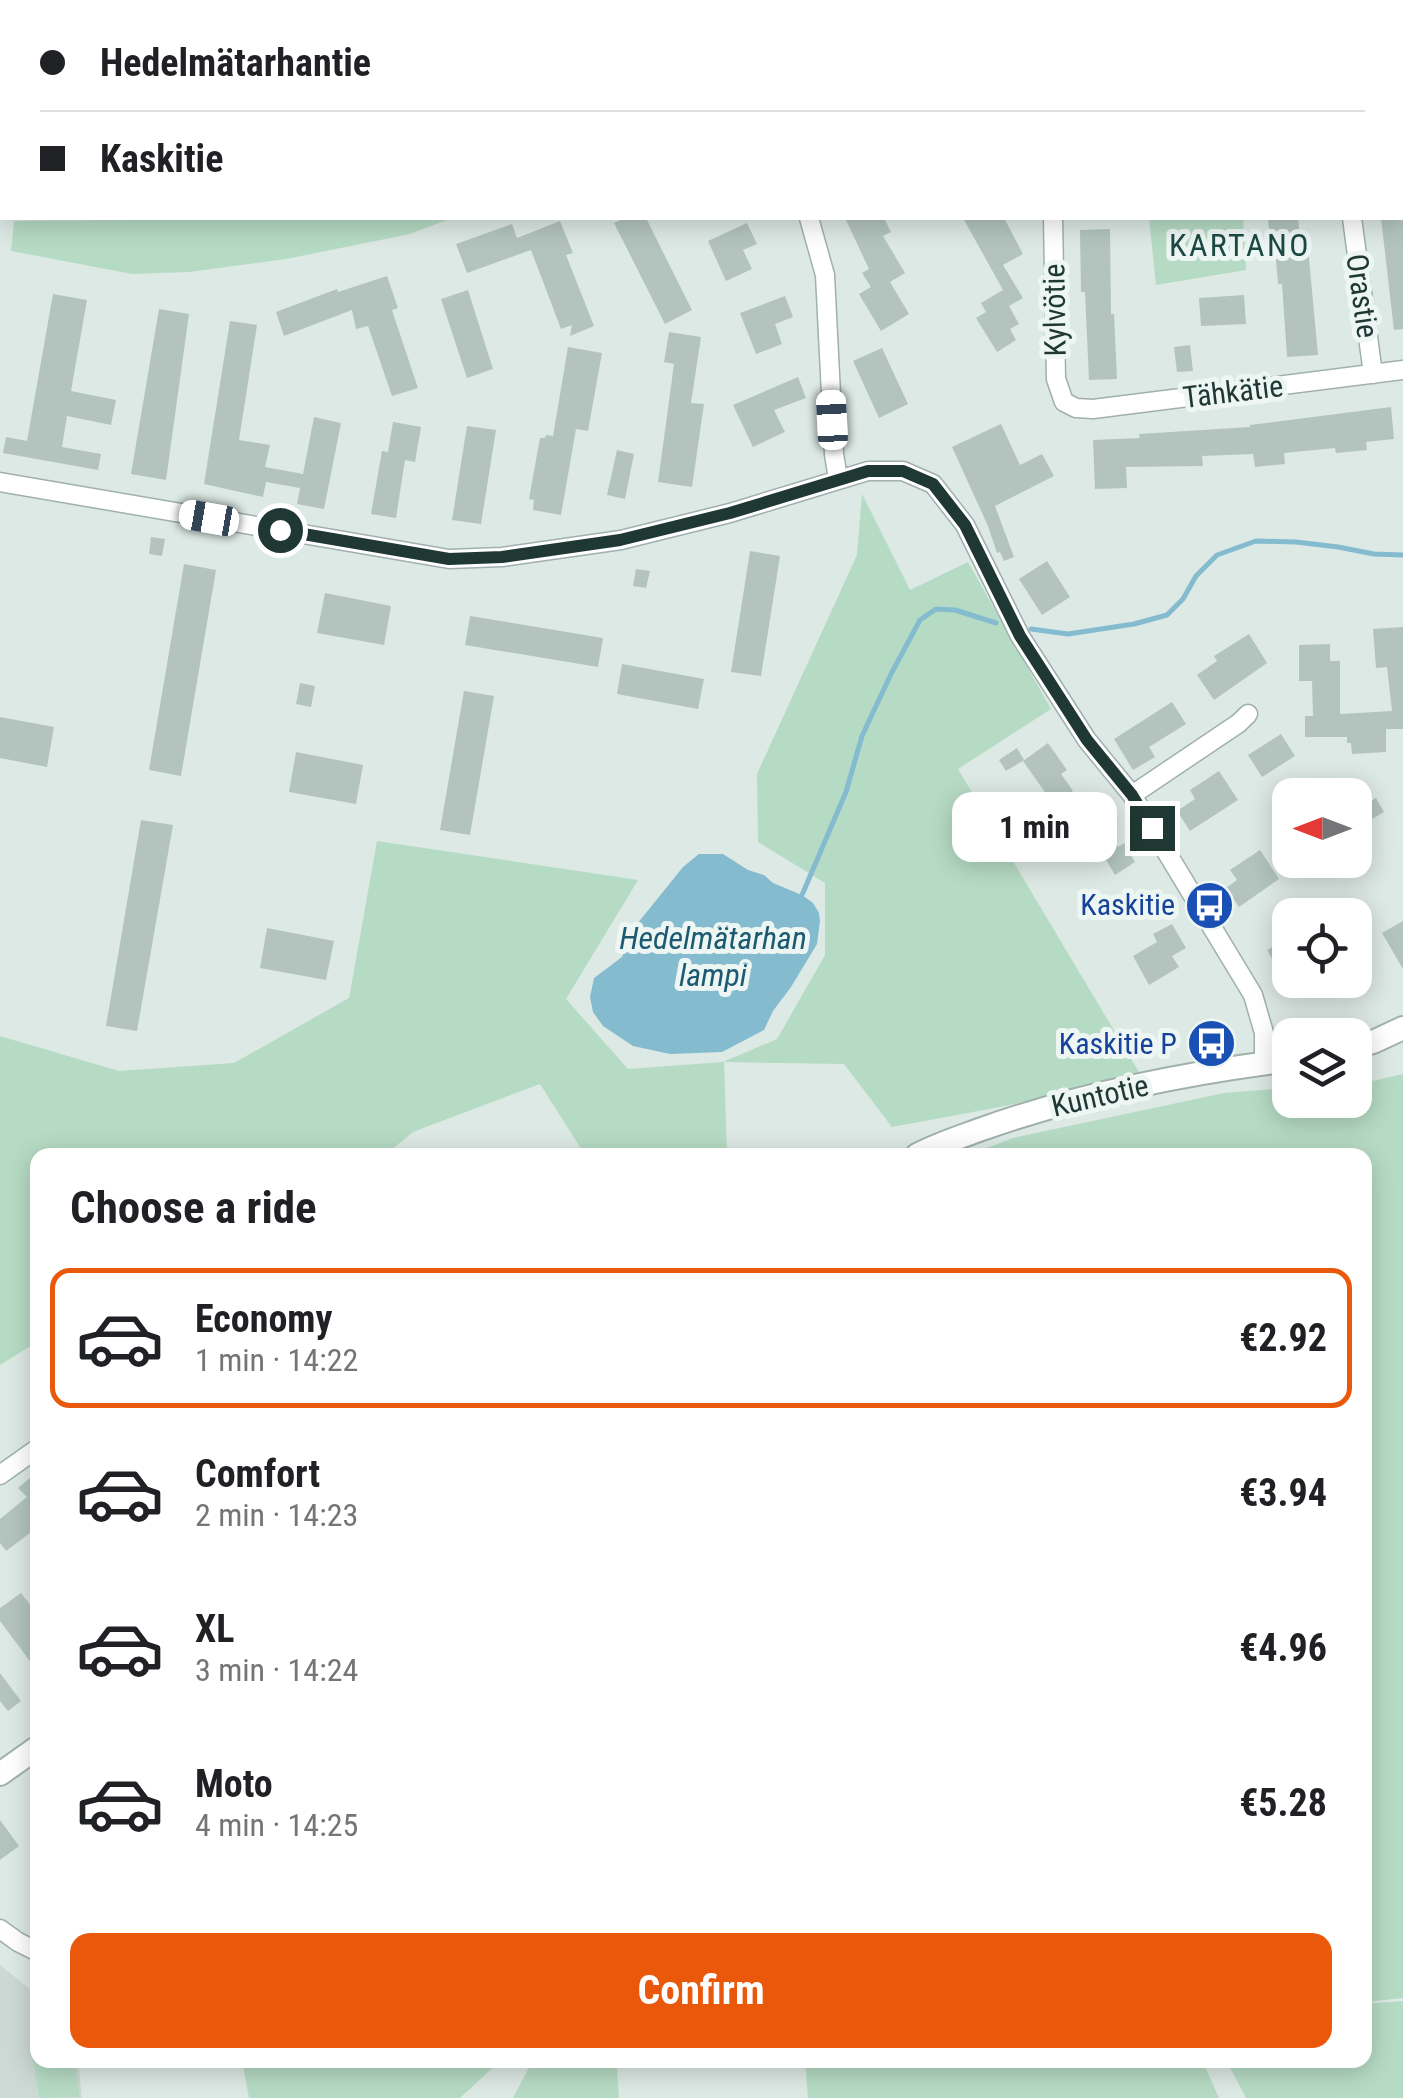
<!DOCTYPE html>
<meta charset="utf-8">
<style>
:root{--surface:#fff;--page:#f2f2f2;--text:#202124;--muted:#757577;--line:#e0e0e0;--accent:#ea580c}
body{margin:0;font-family:"Roboto Condensed",sans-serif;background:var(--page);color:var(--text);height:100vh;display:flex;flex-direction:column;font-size:38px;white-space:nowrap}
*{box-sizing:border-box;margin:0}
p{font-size:32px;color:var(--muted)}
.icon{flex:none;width:55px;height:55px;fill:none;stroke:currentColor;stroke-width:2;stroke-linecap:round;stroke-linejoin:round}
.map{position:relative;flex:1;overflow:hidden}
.sheet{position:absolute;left:30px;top:1148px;width:1342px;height:920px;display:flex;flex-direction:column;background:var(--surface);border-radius:20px;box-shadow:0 5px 25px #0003}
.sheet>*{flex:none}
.top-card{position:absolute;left:0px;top:0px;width:1405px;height:220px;box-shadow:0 5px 25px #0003;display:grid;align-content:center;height:220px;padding:0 40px;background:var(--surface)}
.needle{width:65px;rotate:270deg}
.fabs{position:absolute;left:1272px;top:778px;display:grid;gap:20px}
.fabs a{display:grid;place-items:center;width:100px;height:100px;border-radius:20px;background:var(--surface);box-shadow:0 5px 25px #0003;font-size:50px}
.end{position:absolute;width:45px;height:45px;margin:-22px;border:12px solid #1f3834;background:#fff;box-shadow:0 0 0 5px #fff}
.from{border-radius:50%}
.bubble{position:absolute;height:70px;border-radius:20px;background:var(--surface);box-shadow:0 5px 25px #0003;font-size:32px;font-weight:700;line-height:70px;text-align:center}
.car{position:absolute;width:30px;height:60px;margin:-30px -15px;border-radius:12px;box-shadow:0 0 8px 2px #0007;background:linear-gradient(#fff 24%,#345 0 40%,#fff 0 76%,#345 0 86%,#fff 0)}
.top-card b{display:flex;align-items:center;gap:35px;height:95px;font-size:38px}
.top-card b+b{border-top:2px solid var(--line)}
.top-card i{width:25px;height:25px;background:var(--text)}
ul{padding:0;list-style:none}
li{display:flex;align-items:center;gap:30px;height:140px;margin:0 20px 15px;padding:0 20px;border:5px solid transparent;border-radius:20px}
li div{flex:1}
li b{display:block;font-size:38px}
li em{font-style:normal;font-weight:700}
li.selected{border-color:var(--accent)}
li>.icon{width:90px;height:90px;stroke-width:1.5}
h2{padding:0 40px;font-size:45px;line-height:120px}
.primary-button{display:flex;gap:20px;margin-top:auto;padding:20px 40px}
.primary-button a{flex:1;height:115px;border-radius:20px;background:var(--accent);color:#fff;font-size:40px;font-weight:700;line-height:115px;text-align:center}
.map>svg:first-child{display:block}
</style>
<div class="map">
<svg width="1403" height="2098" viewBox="0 0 1403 2098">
<rect width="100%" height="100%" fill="#dde9e5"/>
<!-- built -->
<path fill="#ccd9d4" d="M 0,1965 L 37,1995 L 38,2060 L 78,2060 L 82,2098 L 0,2098 Z"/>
<!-- green -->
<path fill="#b6dbc4" d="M 149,0 L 700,0 L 702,2 L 149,2 Z
M 130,218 L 452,218 L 410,234 L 286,259 L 189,272 L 132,274 L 11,251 L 14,221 L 129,220 Z
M 1149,218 L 1243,218 L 1246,270 L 1156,285 Z
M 862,494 L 910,590 L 968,562 L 1051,709 L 958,769 L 1140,1074 L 1005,1106 L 892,1127 L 844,1064 L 724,1062 L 727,1155 L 585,1155 L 540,1084 L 413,1132 L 385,1155 L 38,1155 L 37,1342 L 0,1365 L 0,1036 L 119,1071 L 234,1063 L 349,998 L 377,841 L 638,880 L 566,999 L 628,1069 L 723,1062 L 777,1039 L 825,955 L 825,883 L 758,842 L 757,774 L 857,555 Z
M 1403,1074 L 1403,1998 L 1365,2002 L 1365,1155 L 968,1155 L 1013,1138 L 1224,1093 L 1290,1088 L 1290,1100 L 1355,1100 L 1355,1085 Z
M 1403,2001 L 1403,2098 L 1246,2098 L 1226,2060 L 1365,2060 L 1365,2004 Z
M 37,2040 L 38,2060 L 74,2060 L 80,2097 L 39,2098 L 30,2042 Z
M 242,2060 L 501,2060 L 460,2098 L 249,2098 Z
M 533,2060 L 621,2060 L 617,2069 L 619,2098 L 513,2098 Z
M 805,2060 L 1202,2060 L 1219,2098 L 808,2098 Z"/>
<!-- water -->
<path fill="#85bbcf" d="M 699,854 L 723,854 L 748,870 L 764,875 L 773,883 L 802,895 L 813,903 L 819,913 L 820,921 L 817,944 L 791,987 L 773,1011 L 764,1030 L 722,1052 L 670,1054 L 633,1046 L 603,1026 L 593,1012 L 590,997 L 594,978 L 622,957 L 637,924 L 683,867 Z"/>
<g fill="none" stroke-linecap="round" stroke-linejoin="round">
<!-- stream -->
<path stroke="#85bbcf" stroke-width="5" d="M 1031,629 L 1068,634 L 1134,624 L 1167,615 L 1183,599 L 1196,576 L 1217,555 L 1256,541 L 1296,542 L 1338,547 L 1374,554 L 1403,555
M 802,895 L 846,792 L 862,736 L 891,674 L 920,620 L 936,609 L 955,610 L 996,623"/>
</g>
<!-- building -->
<path fill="#b3c4be" d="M 625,218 L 646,218 L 692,310 L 665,324 L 614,223 Z
M 845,218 L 884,218 L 891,232 L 883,236 L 905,273 L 890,282 L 909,314 L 881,331 L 859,294 L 871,287 L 862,273 L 869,269 Z
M 963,218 L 1004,218 L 1023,254 L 1003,265 L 1023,298 L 1009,306 L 1019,324 L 1010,329 L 1016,340 L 997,352 L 976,318 L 986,312 L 981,303 L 1003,290 Z
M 1298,218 L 1300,238 L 1307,237 L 1318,355 L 1287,357 L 1282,284 L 1278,284 L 1274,236 L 1270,237 L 1268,220 Z
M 1381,218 L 1403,218 L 1403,329 L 1394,330 Z
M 560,221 L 573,253 L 566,255 L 594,326 L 570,336 L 572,325 L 561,329 L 531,250 L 467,273 L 456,244 L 512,224 L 517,238 Z
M 747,223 L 757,244 L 743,250 L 752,269 L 726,281 L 708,241 Z
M 1110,229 L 1111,314 L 1114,314 L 1117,379 L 1089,380 L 1085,292 L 1081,292 L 1080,230 Z
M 387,276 L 398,308 L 392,310 L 418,388 L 392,396 L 368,326 L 356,329 L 352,310 L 284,336 L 276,312 L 337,289 L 338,292 Z
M 468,290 L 493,369 L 467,378 L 441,299 Z
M 53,294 L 87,300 L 71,391 L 116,400 L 111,425 L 67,416 L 62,447 L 101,454 L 98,470 L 3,453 L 6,437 L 27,441 Z
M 1244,295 L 1246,324 L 1201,326 L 1199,298 Z
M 785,296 L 793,317 L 775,324 L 782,344 L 756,354 L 740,313 Z
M 159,309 L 189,314 L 166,480 L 131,474 Z
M 230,321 L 257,325 L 239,440 L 270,445 L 265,467 L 303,474 L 314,417 L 341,423 L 324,509 L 297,504 L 300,488 L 266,482 L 263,497 L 204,484 Z
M 669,332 L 701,337 L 691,403 L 704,404 L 692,487 L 658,482 L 674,364 L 664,362 Z
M 1190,345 L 1193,371 L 1177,372 L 1174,347 Z
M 568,347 L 602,353 L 588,431 L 576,429 L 561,515 L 533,510 L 534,500 L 529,499 L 540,438 L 545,438 L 546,435 L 553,436 Z
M 882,348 L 908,404 L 879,418 L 853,361 Z
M 798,377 L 806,398 L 774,410 L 785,432 L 753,447 L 733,405 Z
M 1391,407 L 1394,439 L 1366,442 L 1367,450 L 1336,453 L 1335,448 L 1284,453 L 1285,464 L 1255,467 L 1253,454 L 1202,456 L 1203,466 L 1126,467 L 1127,488 L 1095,489 L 1093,440 L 1140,438 L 1139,434 L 1250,427 L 1250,425 Z
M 393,422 L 421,427 L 415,462 L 405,460 L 396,518 L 371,514 L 382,451 L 388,452 Z
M 1001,424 L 1020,465 L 1042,454 L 1054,476 L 995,506 L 1014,557 L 1004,561 L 1000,552 L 997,553 L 988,526 L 952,447 Z
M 467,426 L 496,430 L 481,524 L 452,520 Z
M 617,450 L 634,454 L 625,499 L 607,495 Z
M 151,537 L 165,539 L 162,556 L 149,554 Z
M 750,551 L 780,556 L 761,676 L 731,672 Z
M 1047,561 L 1070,597 L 1042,615 L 1019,579 Z
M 184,564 L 216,570 L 181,776 L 149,770 Z
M 636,569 L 650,571 L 646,588 L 633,586 Z
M 325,593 L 391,606 L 384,645 L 317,633 Z
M 470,616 L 603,638 L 598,667 L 465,645 Z
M 1403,627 L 1403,729 L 1386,729 L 1386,752 L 1352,754 L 1351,743 L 1347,743 L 1347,737 L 1305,737 L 1305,716 L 1313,716 L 1312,681 L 1299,681 L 1299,645 L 1330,644 L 1330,661 L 1340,661 L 1340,714 L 1392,711 L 1387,667 L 1376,668 L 1373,629 Z
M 1249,634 L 1267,663 L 1214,700 L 1197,675 L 1217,661 L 1214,656 Z
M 622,664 L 704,679 L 698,709 L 617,694 Z
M 300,683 L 315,686 L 311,707 L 296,704 Z
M 464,691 L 494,696 L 470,835 L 440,830 Z
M 1172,702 L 1186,724 L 1149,747 L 1155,757 L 1133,770 L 1114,739 Z
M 0,717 L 54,727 L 47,767 L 0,758 Z
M 1281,734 L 1295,756 L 1262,777 L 1248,755 Z
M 1048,743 L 1067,770 L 1061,774 L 1073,791 L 1054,805 L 1023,761 Z
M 1017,748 L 1024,760 L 1006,771 L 999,760 Z
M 296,752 L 363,765 L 356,804 L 289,792 Z
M 1219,771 L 1238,800 L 1190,831 L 1177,811 L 1195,799 L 1190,790 Z
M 1376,798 L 1384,812 L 1355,829 L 1355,810 Z
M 141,820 L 173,825 L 137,1031 L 106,1026 Z
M 1107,829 L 1118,847 L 1124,843 L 1135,862 L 1115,875 L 1105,858 L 1098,862 L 1085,842 Z
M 1260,850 L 1279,879 L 1239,907 L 1226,888 L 1237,880 L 1230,870 Z
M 1403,921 L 1403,969 L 1382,933 Z
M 1172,924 L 1186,948 L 1172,956 L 1179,967 L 1149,985 L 1133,956 L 1157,942 L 1153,934 Z
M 267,928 L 334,941 L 326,980 L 260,968 Z
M 1290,937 L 1290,980 L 1325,980 L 1296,998 L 1267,950 Z
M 38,1471 L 38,1527 L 6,1551 L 0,1543 L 0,1519 L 27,1497 L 18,1488 Z
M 21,1593 L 38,1615 L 38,1672 L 0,1621 L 0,1608 Z
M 0,1673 L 21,1701 L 8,1711 L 0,1701 Z
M 0,1820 L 19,1846 L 0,1860 Z"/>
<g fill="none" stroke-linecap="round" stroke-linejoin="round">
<defs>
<path id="minor" d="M 1323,0 L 1323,2
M 18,2 L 18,0
M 1284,2 L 1295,0
M 0,149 L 2,150
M 0,204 L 2,173
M 809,218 L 825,275 L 834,454 L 838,479
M 1053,218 L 1056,379 L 1064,402 L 1076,408 L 1093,409 L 1403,370
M 1352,218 L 1373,374
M 0,482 L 449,559 L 502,557 L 621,540 L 730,513 L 868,471 L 903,471 L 933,484 L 965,525 L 1020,636 L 1087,740 L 1132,795 L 1253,995 L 1264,1033 L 1264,1063
M 1132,795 L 1239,723 L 1248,714
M 0,1475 L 38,1448
M 0,1929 L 18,1942 L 38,1952"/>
<path id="tertiary" d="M 1355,1047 L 1373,1042 L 1403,1028
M 917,1155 C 938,1144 960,1137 982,1129 C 1080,1094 1186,1073 1290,1060
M 0,1774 L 38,1747"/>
</defs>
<!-- minor casing -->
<use href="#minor" stroke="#a0b0ac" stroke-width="21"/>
<!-- tertiary casing -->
<use href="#tertiary" stroke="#a0b0ac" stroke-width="26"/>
<!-- minor -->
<use href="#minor" stroke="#fff" stroke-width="18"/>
<!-- tertiary -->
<use href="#tertiary" stroke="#fff" stroke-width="22"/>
</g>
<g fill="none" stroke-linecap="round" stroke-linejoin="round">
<!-- route -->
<path stroke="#1f3834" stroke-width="12" d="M 280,530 L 449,559 L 502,557 L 620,540 L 730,513 L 868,471 L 903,471 L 933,484 L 965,525 L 1020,636 L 1087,740 L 1132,795 L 1152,828"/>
</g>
<!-- icons -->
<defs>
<symbol id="bus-disc" viewBox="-11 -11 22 22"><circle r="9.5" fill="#1a4fb4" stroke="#edf6f3"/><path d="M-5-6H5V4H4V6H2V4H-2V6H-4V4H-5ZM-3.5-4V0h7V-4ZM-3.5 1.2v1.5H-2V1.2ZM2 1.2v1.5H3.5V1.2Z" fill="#fff"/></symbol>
</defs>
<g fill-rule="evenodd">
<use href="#bus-disc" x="1182" y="878" width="55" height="55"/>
<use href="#bus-disc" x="1184" y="1016" width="55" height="55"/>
</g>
<g text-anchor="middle" stroke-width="10" stroke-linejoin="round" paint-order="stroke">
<!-- street labels -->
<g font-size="30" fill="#1f3834" stroke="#edf6f3">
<text transform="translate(1362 296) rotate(82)" y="10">Orastie</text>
<text transform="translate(1055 310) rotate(-91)" y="10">Kylvötie</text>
<text transform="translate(1233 392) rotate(-7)" y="10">Tähkätie</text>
<text transform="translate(1100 1096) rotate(-13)" y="10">Kuntotie</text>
</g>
<!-- transit labels -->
<g font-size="30" fill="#164399" stroke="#edf6f3" text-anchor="end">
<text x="1175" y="915">Kaskitie</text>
<text x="1177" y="1054">Kaskitie P</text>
</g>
<!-- neighbourhood labels -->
<g font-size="32" letter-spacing="2.5" fill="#1c4943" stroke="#edf6f3">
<text x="1240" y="256">KARTANO</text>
</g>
<!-- water labels -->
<g font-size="32" font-style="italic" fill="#1b5a72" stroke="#edf6f3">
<text x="713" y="949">Hedelmätarhan<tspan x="713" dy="37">lampi</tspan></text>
</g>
</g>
</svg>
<div class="fabs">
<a><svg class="needle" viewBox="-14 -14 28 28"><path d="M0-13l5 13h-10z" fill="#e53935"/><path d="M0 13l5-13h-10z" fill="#757577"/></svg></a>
<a><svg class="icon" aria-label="locate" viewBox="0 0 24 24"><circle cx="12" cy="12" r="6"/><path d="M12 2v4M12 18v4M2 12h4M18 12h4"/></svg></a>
<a><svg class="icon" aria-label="layers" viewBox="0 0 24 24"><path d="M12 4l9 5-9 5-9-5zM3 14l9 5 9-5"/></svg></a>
</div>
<i class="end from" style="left:280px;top:530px"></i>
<i class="end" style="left:1152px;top:828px"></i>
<div class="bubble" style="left:952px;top:792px;width:165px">1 min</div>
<i class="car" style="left:832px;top:420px;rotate:357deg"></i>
<i class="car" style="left:209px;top:518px;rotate:280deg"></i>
<div class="top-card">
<b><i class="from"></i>Hedelmätarhantie</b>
<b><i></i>Kaskitie</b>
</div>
<section class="sheet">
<h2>Choose a ride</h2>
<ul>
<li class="selected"><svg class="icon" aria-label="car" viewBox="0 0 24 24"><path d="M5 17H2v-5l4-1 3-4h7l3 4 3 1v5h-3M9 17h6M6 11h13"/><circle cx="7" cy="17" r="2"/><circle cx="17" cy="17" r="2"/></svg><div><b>Economy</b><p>1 min · 14:22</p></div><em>€2.92</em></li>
<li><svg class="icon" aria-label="car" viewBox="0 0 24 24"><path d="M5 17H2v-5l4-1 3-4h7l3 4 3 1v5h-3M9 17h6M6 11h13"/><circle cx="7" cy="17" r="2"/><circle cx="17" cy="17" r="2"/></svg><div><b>Comfort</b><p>2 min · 14:23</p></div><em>€3.94</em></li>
<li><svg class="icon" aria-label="car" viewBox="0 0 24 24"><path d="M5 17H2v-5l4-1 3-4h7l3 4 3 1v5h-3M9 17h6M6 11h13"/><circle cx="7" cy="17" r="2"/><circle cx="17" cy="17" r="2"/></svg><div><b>XL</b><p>3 min · 14:24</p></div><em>€4.96</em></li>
<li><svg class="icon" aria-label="car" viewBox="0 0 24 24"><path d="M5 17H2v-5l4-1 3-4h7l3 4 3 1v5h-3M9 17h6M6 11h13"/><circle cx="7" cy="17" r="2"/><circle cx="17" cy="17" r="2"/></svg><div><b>Moto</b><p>4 min · 14:25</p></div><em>€5.28</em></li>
</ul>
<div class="primary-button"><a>Confirm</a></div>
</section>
</div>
